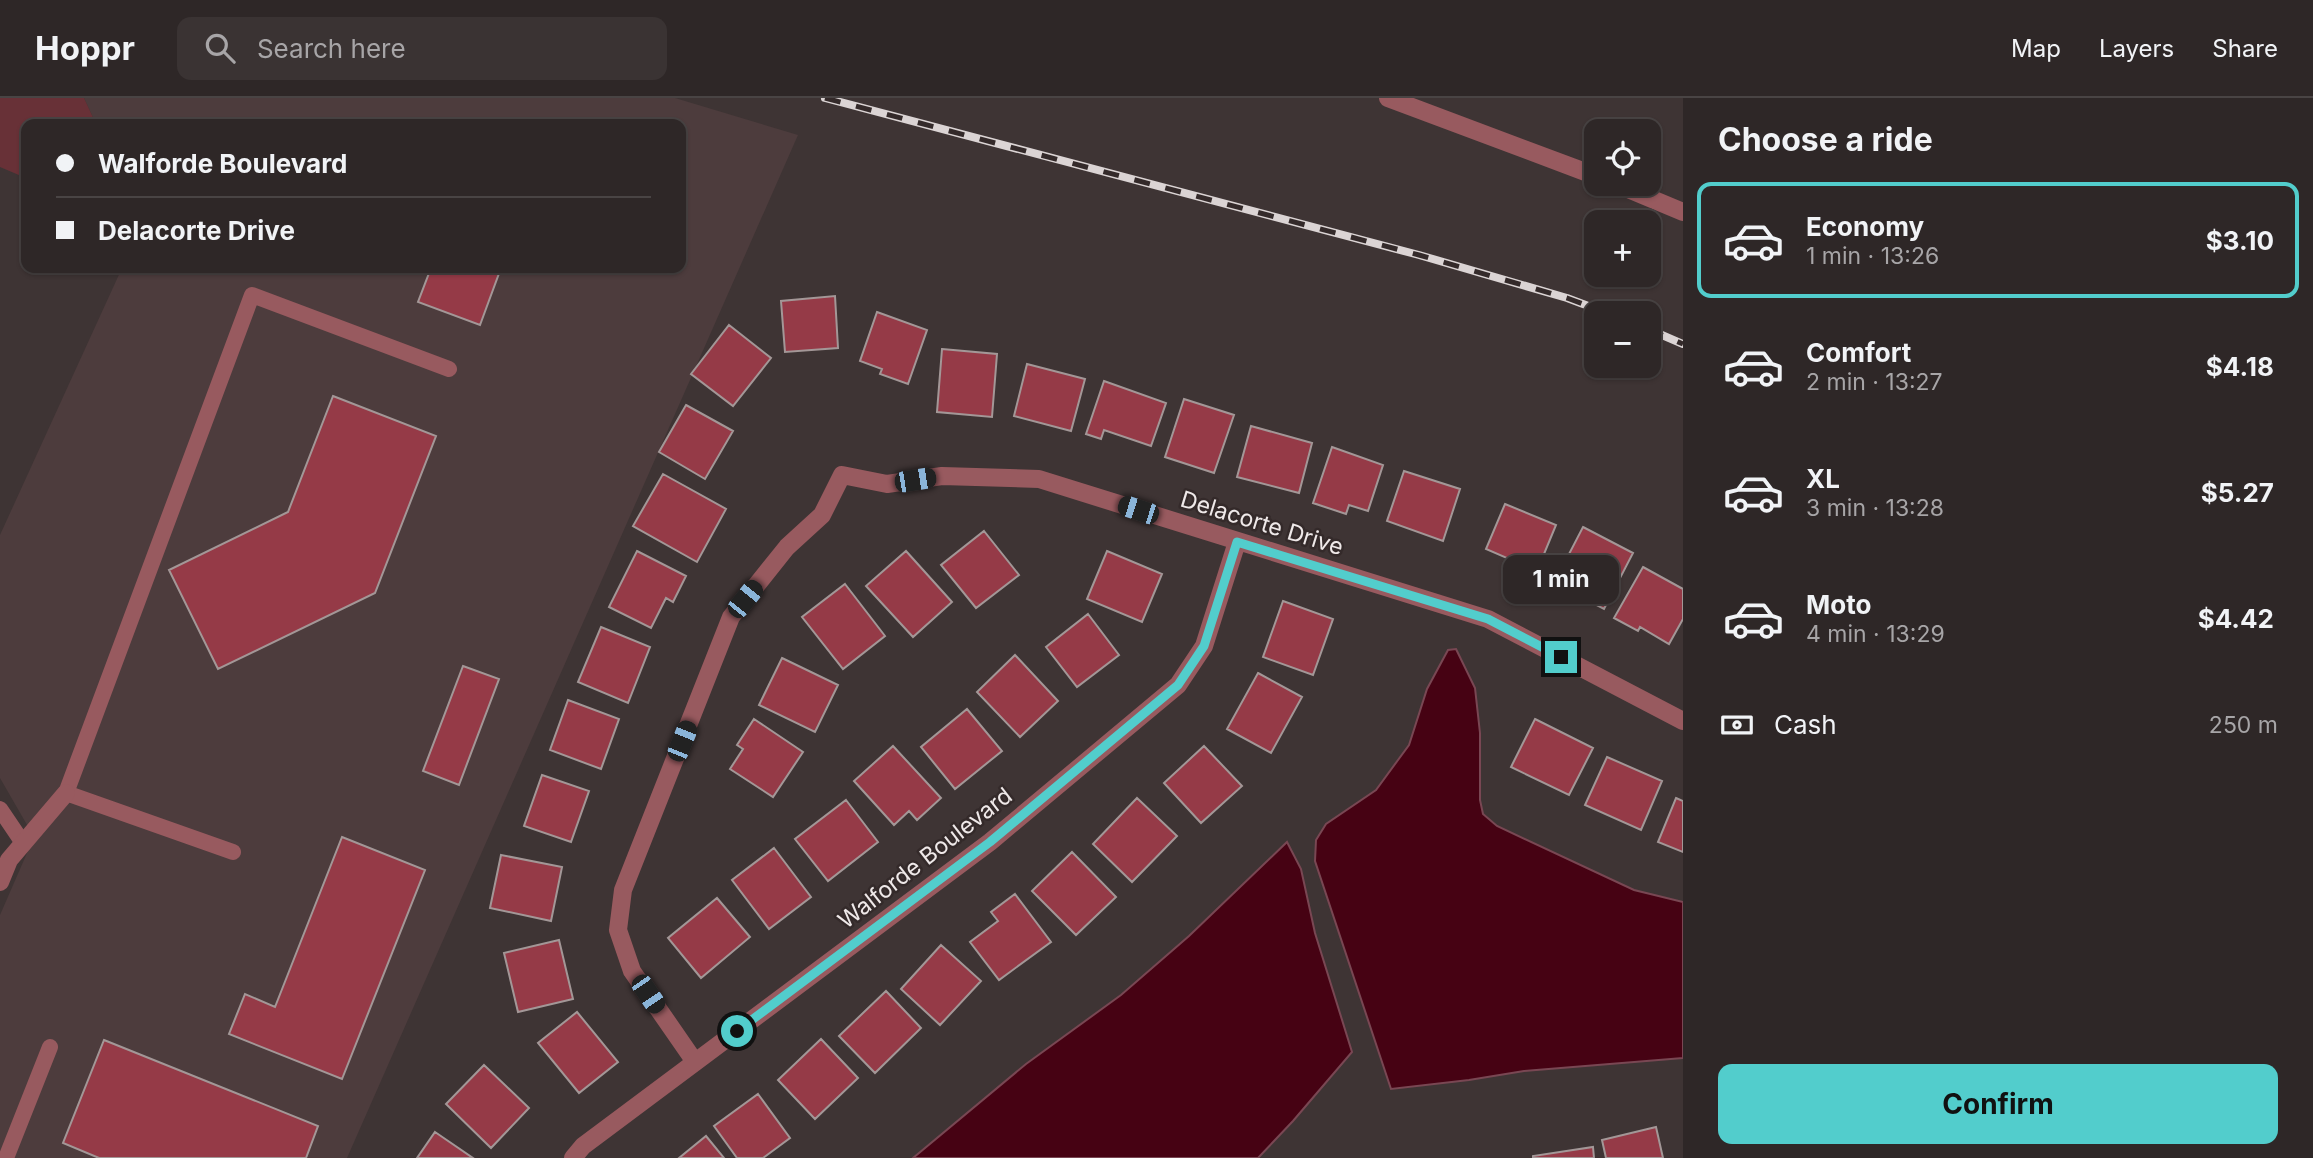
<!DOCTYPE html>
<meta charset="utf-8">
<style>
:root{--surface:#2e2727;--page:#3a3333;--text:#f1f3f6;--muted:#a7a5a7;--line:#494444;--accent:#52cdcc}
body{margin:0;font-family:Inter,sans-serif;background:var(--page);color:var(--text);height:100vh;display:flex;flex-direction:column;font-size:26px;white-space:nowrap}
*{box-sizing:border-box;margin:0}
p{font-size:23px;color:var(--muted)}
.icon{flex:none;width:38px;height:38px;fill:none;stroke:currentColor;stroke-width:2;stroke-linecap:round;stroke-linejoin:round}
.map{position:relative;flex:1;overflow:hidden}
.drawer{display:flex;flex-direction:column;background:var(--surface);width:630px}
.drawer>*{flex:none}
.guide{position:absolute;left:21px;top:21px;width:665px;height:154px;border-radius:14px;box-shadow:0 2px 5px #0004,0 0 0 2px var(--line);display:grid;align-content:center;height:154px;padding:0 35px;background:var(--surface)}
.fabs{position:absolute;left:1584px;top:21px;display:grid;gap:14px}
.fabs a{display:grid;place-items:center;width:77px;height:77px;border-radius:14px;background:var(--surface);box-shadow:0 2px 5px #0004,0 0 0 2px var(--line);font-size:35px}
.end{position:absolute;width:32px;height:32px;margin:-16px;border:9px solid #52cdcc;background:#111;box-shadow:0 0 0 4px #111}
.from{border-radius:50%}
.bubble{position:absolute;height:49px;border-radius:14px;background:var(--surface);box-shadow:0 2px 5px #0004,0 0 0 2px var(--line);font-size:23px;font-weight:700;line-height:49px;text-align:center}
.car{position:absolute;width:21px;height:42px;margin:-21px -10px;border-radius:9px;box-shadow:0 0 5px 2px #0007;background:linear-gradient(#222 24%,#8ab4d8 0 40%,#222 0 76%,#8ab4d8 0 86%,#222 0)}
.guide b{display:flex;align-items:center;gap:24px;height:66px;font-size:26px}
.guide b+b{border-top:2px solid var(--line)}
.guide i{width:18px;height:18px;background:var(--text)}
ul{padding:0;list-style:none}
li{display:flex;align-items:center;gap:21px;height:116px;margin:0 14px 10px;padding:0 21px;border:4px solid transparent;border-radius:14px}
li div{flex:1}
li b{display:block;font-size:26px}
li em{font-style:normal;font-weight:700}
li.selected{border-color:var(--accent)}
li>.icon{width:63px;height:63px;stroke-width:1.5}
h2{padding:0 35px;font-size:32px;line-height:84px}
.pay{display:flex;align-items:center;gap:18px;height:77px;padding:0 35px;font-size:26px}
.pay p{margin-inline-start:auto}
.cta{display:flex;gap:14px;margin-top:auto;padding:14px 35px}
.cta a{flex:1;height:80px;border-radius:14px;background:var(--accent);color:#111;font-size:28px;font-weight:700;line-height:80px;text-align:center}
header{display:flex;align-items:center;gap:42px;box-sizing:border-box;height:98px;padding:0 35px;background:var(--surface);border-bottom:2px solid var(--line)}
header strong{font-size:33px}
nav{display:flex;gap:38px;margin-inline-start:auto;font-size:24px}
.search{width:490px;height:63px;background:var(--page);display:flex;align-items:center;gap:18px;box-sizing:border-box;padding:0 24px;border-radius:14px;color:var(--muted);font-size:26px}
main{display:flex;flex:1;min-height:0}
.map>svg:first-child{display:block}
</style>
<header>
<strong>Hoppr</strong>
<div class="search"><svg class="icon" aria-label="search" viewBox="0 0 24 24"><circle cx="10" cy="10" r="6"/><path d="M15 15l6 6"/></svg>Search here</div>
<nav><a>Map</a><a>Layers</a><a>Share</a></nav>
</header>
<main>
<div class="map">
<svg width="1683" height="1060" viewBox="0 0 1683 1060">
<rect width="100%" height="100%" fill="#3e3434"/>
<!-- built -->
<path fill="#4d3c3d" d="M 84,0 L 675,0 L 798,37 L 347,1060 L 0,1060 L 0,817 L 34,739 L 0,680 L 0,437 L 122,170 L 681,170 L 681,26 L 96,26 Z"/>
<!-- green -->
<path fill="#683137" d="M 0,0 L 84,0 L 96,26 L 26,26 L 26,80 L 0,69 Z"/>
<!-- water -->
<path fill="#460213" stroke="#794753" stroke-width="2" d="M 1456,551 L 1475,590 L 1480,635 L 1480,702 L 1483,716 L 1497,728 L 1634,792 L 1683,804 L 1683,960 L 1524,973 L 1469,982 L 1391,991 L 1315,763 L 1316,742 L 1326,726 L 1376,692 L 1409,647 L 1427,591 L 1448,552 Z
M 1287,744 L 1301,771 L 1315,835 L 1352,954 L 1293,1023 L 1258,1060 L 913,1060 L 1026,966 L 1121,897 L 1189,838 Z"/>
<!-- building -->
<path fill="#953a47" stroke="#a39797" stroke-width="2" d="M 431,170 L 501,170 L 480,227 L 418,204 Z
M 835,198 L 838,250 L 785,254 L 781,203 Z
M 877,214 L 927,232 L 908,286 L 880,276 L 882,271 L 860,263 Z
M 729,227 L 771,260 L 733,308 L 691,276 Z
M 942,251 L 997,256 L 992,319 L 937,314 Z
M 1027,266 L 1085,281 L 1071,333 L 1014,318 Z
M 1104,283 L 1166,305 L 1151,348 L 1104,332 L 1101,341 L 1086,336 Z
M 333,298 L 436,338 L 375,495 L 218,571 L 169,472 L 288,414 Z
M 1184,301 L 1234,317 L 1214,375 L 1165,359 Z
M 686,307 L 733,333 L 705,381 L 659,354 Z
M 1251,328 L 1312,345 L 1299,395 L 1237,379 Z
M 1332,349 L 1383,367 L 1368,413 L 1349,407 L 1346,416 L 1313,405 Z
M 1404,373 L 1460,391 L 1443,443 L 1387,423 Z
M 663,376 L 726,411 L 697,464 L 633,428 Z
M 1505,406 L 1556,427 L 1537,473 L 1486,451 Z
M 1583,429 L 1633,455 L 1604,511 L 1554,485 Z
M 984,433 L 1019,477 L 976,510 L 941,467 Z
M 637,453 L 686,478 L 673,504 L 666,500 L 651,530 L 609,509 Z
M 906,453 L 952,504 L 913,539 L 866,488 Z
M 1107,453 L 1162,476 L 1142,524 L 1087,501 Z
M 1643,469 L 1683,491 L 1683,521 L 1669,546 L 1640,529 L 1638,533 L 1614,520 Z
M 845,486 L 885,538 L 843,571 L 802,519 Z
M 1283,503 L 1333,521 L 1313,577 L 1263,559 Z
M 1088,516 L 1119,557 L 1077,589 L 1046,549 Z
M 601,529 L 650,549 L 628,605 L 578,584 Z
M 1015,557 L 1058,603 L 1020,639 L 977,594 Z
M 782,560 L 838,587 L 815,634 L 759,607 Z
M 463,568 L 499,581 L 459,687 L 423,673 Z
M 1258,575 L 1302,599 L 1271,655 L 1227,631 Z
M 568,602 L 619,621 L 601,671 L 550,652 Z
M 967,611 L 1002,653 L 955,691 L 921,649 Z
M 754,621 L 803,654 L 773,699 L 730,671 L 743,651 L 737,647 Z
M 1535,621 L 1593,650 L 1569,697 L 1511,669 Z
M 893,648 L 941,700 L 917,722 L 909,713 L 894,727 L 854,683 Z
M 1204,648 L 1242,688 L 1201,725 L 1164,685 Z
M 1607,659 L 1662,683 L 1641,732 L 1585,707 Z
M 542,677 L 589,693 L 571,744 L 524,728 Z
M 1137,700 L 1177,738 L 1132,784 L 1093,746 Z
M 1676,700 L 1683,703 L 1683,754 L 1658,744 Z
M 846,702 L 878,744 L 828,783 L 795,741 Z
M 342,739 L 425,772 L 342,981 L 229,936 L 245,896 L 275,909 Z
M 774,750 L 811,799 L 769,831 L 732,782 Z
M 1072,754 L 1116,799 L 1076,837 L 1032,793 Z
M 501,757 L 562,769 L 551,823 L 490,810 Z
M 1015,796 L 1051,844 L 999,882 L 970,844 L 998,823 L 991,814 Z
M 717,800 L 750,839 L 701,880 L 668,840 Z
M 559,842 L 573,901 L 518,914 L 504,855 Z
M 941,847 L 981,883 L 940,927 L 901,891 Z
M 886,893 L 921,930 L 875,975 L 839,938 Z
M 577,914 L 618,964 L 579,995 L 538,945 Z
M 821,941 L 858,980 L 815,1021 L 778,982 Z
M 104,942 L 318,1028 L 306,1060 L 99,1060 L 63,1045 Z
M 484,967 L 529,1010 L 491,1050 L 446,1006 Z
M 758,996 L 790,1040 L 763,1060 L 737,1060 L 714,1028 Z
M 1656,1029 L 1663,1060 L 1606,1060 L 1602,1042 Z
M 435,1034 L 473,1060 L 417,1060 Z
M 706,1038 L 724,1060 L 679,1060 Z
M 1593,1049 L 1594,1060 L 1533,1060 L 1533,1058 Z"/>
<g fill="none" stroke-linecap="round" stroke-linejoin="round">
<!-- service -->
<path stroke="#985a5f" stroke-width="16" d="M 0,711 L 23,745
M 233,754 L 66,695 L 252,197 L 449,271
M 6,1060 L 50,949"/>
<!-- minor -->
<path stroke="#985a5f" stroke-width="18" d="M 0,784 L 9,762 L 66,695
M 695,964 L 632,873 L 618,832 L 623,792 L 731,519 L 787,449 L 822,417 L 842,377 L 887,386 L 942,378 L 1039,381 L 1488,521 L 1683,623
M 573,1060 L 583,1048 L 990,744 L 1178,587 L 1204,548 L 1237,444"/>
<!-- tertiary -->
<path stroke="#985a5f" stroke-width="18" d="M 1388,0 L 1596,78
M 1616,86 L 1683,114"/>
<defs>
<path id="rail" d="M 825,0 L 1419,157 L 1567,200 L 1607,215
M 1648,231 L 1683,246"/>
</defs>
<!-- rail casing -->
<use href="#rail" stroke="#dbd4d4" stroke-width="8"/>
<!-- rail -->
<use href="#rail" stroke="#342a2a" stroke-width="5" stroke-dasharray="16" stroke-linecap="butt"/>
</g>
<g fill="none" stroke-linecap="round" stroke-linejoin="round">
<!-- route -->
<path stroke="#52cdcc" stroke-width="9" d="M 737,933 L 990,744 L 1178,587 L 1204,548 L 1237,444 L 1488,521 L 1561,559"/>
</g>
<g text-anchor="middle" stroke-width="5" stroke-linejoin="round" paint-order="stroke">
<!-- street labels -->
<g font-size="23" fill="#efe9e9" stroke="#342a2a">
<text transform="translate(1262 425) rotate(17)" y="8">Delacorte Drive</text>
<text transform="translate(925 760) rotate(-38)" y="8">Walforde Boulevard</text>
</g>
</g>
</svg>
<div class="fabs">
<a><svg class="icon" aria-label="locate" viewBox="0 0 24 24"><circle cx="12" cy="12" r="6"/><path d="M12 2v4M12 18v4M2 12h4M18 12h4"/></svg></a>
<a>+</a>
<a>−</a>
</div>
<i class="end from" style="left:737px;top:933px"></i>
<i class="end" style="left:1561px;top:559px"></i>
<div class="bubble" style="left:1503px;top:457px;width:116px">1 min</div>
<i class="car" style="left:915px;top:382px;rotate:81deg"></i>
<i class="car" style="left:1138px;top:412px;rotate:288deg"></i>
<i class="car" style="left:745px;top:501px;rotate:39deg"></i>
<i class="car" style="left:682px;top:643px;rotate:22deg"></i>
<i class="car" style="left:648px;top:896px;rotate:146deg"></i>
<div class="guide">
<b><i class="from"></i>Walforde Boulevard</b>
<b><i></i>Delacorte Drive</b>
</div>
</div>
<section class="drawer">
<h2>Choose a ride</h2>
<ul>
<li class="selected"><svg class="icon" aria-label="car" viewBox="0 0 24 24"><path d="M5 17H2v-5l4-1 3-4h7l3 4 3 1v5h-3M9 17h6M6 11h13"/><circle cx="7" cy="17" r="2"/><circle cx="17" cy="17" r="2"/></svg><div><b>Economy</b><p>1 min · 13:26</p></div><em>$3.10</em></li>
<li><svg class="icon" aria-label="car" viewBox="0 0 24 24"><path d="M5 17H2v-5l4-1 3-4h7l3 4 3 1v5h-3M9 17h6M6 11h13"/><circle cx="7" cy="17" r="2"/><circle cx="17" cy="17" r="2"/></svg><div><b>Comfort</b><p>2 min · 13:27</p></div><em>$4.18</em></li>
<li><svg class="icon" aria-label="car" viewBox="0 0 24 24"><path d="M5 17H2v-5l4-1 3-4h7l3 4 3 1v5h-3M9 17h6M6 11h13"/><circle cx="7" cy="17" r="2"/><circle cx="17" cy="17" r="2"/></svg><div><b>XL</b><p>3 min · 13:28</p></div><em>$5.27</em></li>
<li><svg class="icon" aria-label="car" viewBox="0 0 24 24"><path d="M5 17H2v-5l4-1 3-4h7l3 4 3 1v5h-3M9 17h6M6 11h13"/><circle cx="7" cy="17" r="2"/><circle cx="17" cy="17" r="2"/></svg><div><b>Moto</b><p>4 min · 13:29</p></div><em>$4.42</em></li>
</ul>
<div class="pay"><svg class="icon" aria-label="cash" viewBox="0 0 24 24"><path d="M3 7h18v10H3z"/><circle cx="12" cy="12" r="2"/></svg>Cash<p>250 m</p></div>
<div class="cta"><a>Confirm</a></div>
</section>
</main>
